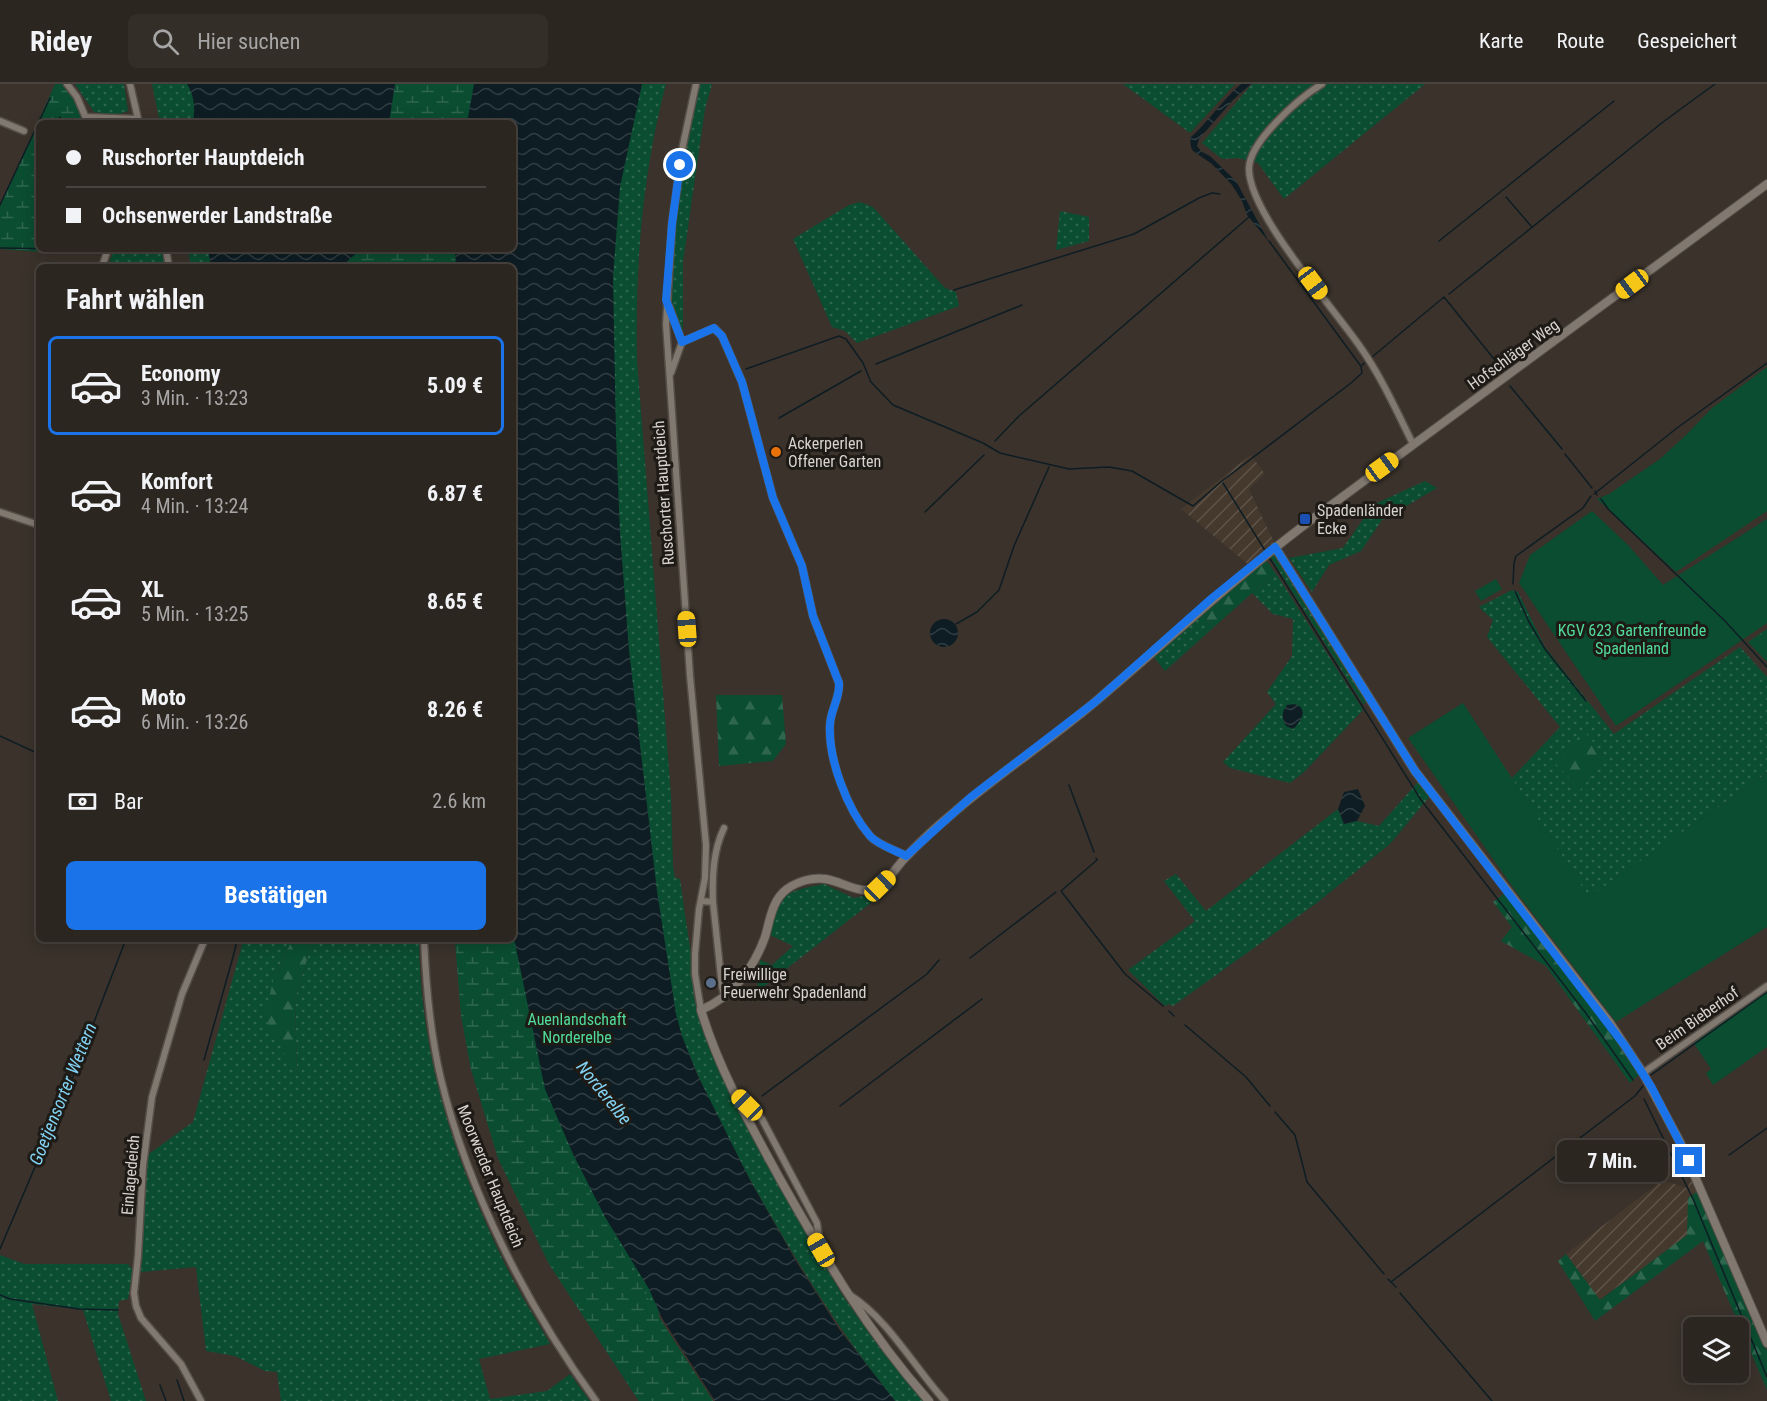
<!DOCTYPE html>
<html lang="de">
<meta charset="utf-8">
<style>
:root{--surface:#2c2620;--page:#342e29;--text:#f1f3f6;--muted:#a6a5a5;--line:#48433e;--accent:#1a73e8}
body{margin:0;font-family:"Roboto Condensed",sans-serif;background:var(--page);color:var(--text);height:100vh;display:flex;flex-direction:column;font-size:22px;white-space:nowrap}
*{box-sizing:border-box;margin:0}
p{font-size:20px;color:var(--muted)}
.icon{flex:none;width:33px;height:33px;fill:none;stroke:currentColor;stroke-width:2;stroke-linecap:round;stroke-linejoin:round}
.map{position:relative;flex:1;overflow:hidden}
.sheet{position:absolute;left:36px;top:180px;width:480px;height:678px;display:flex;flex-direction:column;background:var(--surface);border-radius:9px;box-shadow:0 3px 15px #0003,0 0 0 2px var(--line)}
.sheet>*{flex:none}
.hud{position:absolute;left:36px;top:36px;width:480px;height:132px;border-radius:9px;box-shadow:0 3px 15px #0003,0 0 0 2px var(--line);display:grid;align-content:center;height:132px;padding:0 30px;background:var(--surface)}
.controls{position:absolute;left:1683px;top:1233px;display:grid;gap:12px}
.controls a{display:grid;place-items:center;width:66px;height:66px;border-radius:9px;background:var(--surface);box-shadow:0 3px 15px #0003,0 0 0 2px var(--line);font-size:30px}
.end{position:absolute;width:27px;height:27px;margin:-14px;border:8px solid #1a73e8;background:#fff;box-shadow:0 0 0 3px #fff}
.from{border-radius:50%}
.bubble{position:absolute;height:42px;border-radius:9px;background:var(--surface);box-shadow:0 3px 15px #0003,0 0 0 2px var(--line);font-size:20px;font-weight:700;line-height:42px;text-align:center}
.car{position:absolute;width:18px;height:36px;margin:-18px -9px;border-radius:8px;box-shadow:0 0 4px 2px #0007;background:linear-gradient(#f5c518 24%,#345 0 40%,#f5c518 0 76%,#345 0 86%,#f5c518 0)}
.hud b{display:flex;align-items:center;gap:21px;height:57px;font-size:22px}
.hud b+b{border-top:2px solid var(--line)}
.hud i{width:15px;height:15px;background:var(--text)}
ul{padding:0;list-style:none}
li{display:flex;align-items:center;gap:18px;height:99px;margin:0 12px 9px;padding:0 18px;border:3px solid transparent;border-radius:9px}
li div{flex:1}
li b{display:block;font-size:22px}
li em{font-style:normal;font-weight:700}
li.active{border-color:var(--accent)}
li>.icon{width:54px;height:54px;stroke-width:1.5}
h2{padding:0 30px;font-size:27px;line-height:72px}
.pay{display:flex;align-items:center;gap:15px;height:66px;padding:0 30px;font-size:22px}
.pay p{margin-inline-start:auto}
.primary-button{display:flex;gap:12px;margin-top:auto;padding:12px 30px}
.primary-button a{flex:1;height:69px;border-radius:9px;background:var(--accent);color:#fff;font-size:24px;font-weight:700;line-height:69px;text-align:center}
header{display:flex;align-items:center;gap:36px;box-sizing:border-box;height:84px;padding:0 30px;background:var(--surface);border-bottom:2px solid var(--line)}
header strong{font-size:28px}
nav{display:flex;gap:33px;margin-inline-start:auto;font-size:21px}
.search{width:420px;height:54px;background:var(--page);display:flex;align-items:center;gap:15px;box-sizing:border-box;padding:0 21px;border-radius:9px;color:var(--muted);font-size:22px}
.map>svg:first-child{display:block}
</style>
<header>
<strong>Ridey</strong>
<div class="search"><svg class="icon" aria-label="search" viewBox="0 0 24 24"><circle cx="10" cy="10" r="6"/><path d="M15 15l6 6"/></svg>Hier suchen</div>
<nav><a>Karte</a><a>Route</a><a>Gespeichert</a></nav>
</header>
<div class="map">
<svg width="1767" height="1317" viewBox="0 0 1767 1317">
<defs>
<pattern id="industrial-furrows" width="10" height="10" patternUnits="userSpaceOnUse" patternTransform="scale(1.5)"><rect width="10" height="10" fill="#45382c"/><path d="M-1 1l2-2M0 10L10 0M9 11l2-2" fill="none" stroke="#5f5449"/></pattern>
<pattern id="grass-dots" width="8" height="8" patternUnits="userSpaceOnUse" patternTransform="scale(1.5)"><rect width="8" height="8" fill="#0b4d31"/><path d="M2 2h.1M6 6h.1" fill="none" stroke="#2e664e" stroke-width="1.8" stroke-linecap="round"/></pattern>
<pattern id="forest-firs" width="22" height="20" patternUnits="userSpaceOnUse" patternTransform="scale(1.5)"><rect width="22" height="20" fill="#0b4d31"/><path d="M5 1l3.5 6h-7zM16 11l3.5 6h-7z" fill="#2e664e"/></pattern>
<pattern id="wetland-marsh" width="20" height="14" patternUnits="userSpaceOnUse" patternTransform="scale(1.5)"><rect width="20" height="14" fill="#0b4d31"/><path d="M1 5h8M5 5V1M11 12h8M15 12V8" fill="none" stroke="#2e664e"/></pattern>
<pattern id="water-waves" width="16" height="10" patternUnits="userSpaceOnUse" patternTransform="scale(1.5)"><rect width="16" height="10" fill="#0e1d24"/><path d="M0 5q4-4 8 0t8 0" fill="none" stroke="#303d43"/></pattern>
</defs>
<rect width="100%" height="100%" fill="#3a322b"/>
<!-- industrial -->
<path fill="url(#industrial-furrows)" d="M 1251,371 L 1265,390 L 1249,405 L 1274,458 L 1249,481 L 1181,425 Z
M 1693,1093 L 1699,1106 L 1688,1114 L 1688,1151 L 1599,1216 L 1566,1170 L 1662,1096 L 1687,1104 Z"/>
<!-- grass -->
<path fill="url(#grass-dots)" d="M 75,0 L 124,0 L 128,27 L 117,31 L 94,28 Z
M 152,0 L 666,0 C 642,91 635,183 637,276 L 671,711 L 673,783 L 675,794 L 680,795 L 691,871 L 694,913 L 704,949 L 725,1000 L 806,1150 L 843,1212 L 879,1263 L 924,1317 L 895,1317 C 846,1256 807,1195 768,1127 C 737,1074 709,1020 686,963 L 659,1233 L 713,1317 L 639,1317 L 549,1180 L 498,1074 L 471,985 L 461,931 L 455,855 L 513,855 L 513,183 L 191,183 L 188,165 L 513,165 L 513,39 L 160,39 Z
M 700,0 L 712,0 L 705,25 L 683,178 L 683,250 L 670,221 L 675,140 L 688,50 Z
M 1123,0 L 1235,0 L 1190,49 Z
M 1252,0 L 1425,0 L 1284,115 L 1258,79 L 1238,74 L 1222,75 L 1202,59 Z
M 860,118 L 873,123 L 945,204 L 956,208 L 959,222 L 857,259 L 845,247 L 832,243 L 793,155 L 849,121 Z
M 1060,127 L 1089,133 L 1089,157 L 1056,166 Z
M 114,165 L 162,165 L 166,183 L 108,183 Z
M 1425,397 L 1437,404 L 1382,436 L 1361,467 L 1329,481 L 1312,508 L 1289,474 L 1343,464 L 1373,421 Z
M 1273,469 L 1367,618 L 1363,620 L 1271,474 L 1270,471 Z
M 1277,491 L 1363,626 L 1304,688 L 1290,699 L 1230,684 L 1223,678 L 1276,620 L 1267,608 L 1292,572 L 1293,535 L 1273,530 L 1252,509 L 1269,494 Z
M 1512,506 L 1518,508 L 1545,563 L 1614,650 L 1740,563 L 1767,593 L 1767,689 L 1589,814 L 1511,695 L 1560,643 L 1487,553 L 1493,536 L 1479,523 Z
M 1200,529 L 1214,543 L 1165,587 L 1153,572 Z
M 1419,697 L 1430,712 L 1390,760 L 1318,818 L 1173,922 L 1169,920 L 1165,922 L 1128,886 L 1195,837 L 1164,797 L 1176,790 L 1206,827 L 1338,725 L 1344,740 L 1357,737 L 1379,742 Z
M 824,800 L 854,814 L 886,807 L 757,908 L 760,876 L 772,881 L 793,862 L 768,850 C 782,809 782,808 824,800 Z
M 237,855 L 293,855 L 275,889 L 297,990 L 295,916 L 313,855 L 419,855 C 420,972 454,1075 505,1180 C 518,1207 535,1233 550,1260 L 479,1275 L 490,1315 L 547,1307 L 570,1290 L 590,1317 L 281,1317 L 277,1288 L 265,1287 L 235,1272 L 206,1267 L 196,1183 L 141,1188 L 146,1072 L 193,1038 L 242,861 Z
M 0,1171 L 24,1180 L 128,1180 L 133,1186 L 128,1215 L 119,1217 L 118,1230 L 146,1317 L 111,1317 L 83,1226 L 32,1220 L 58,1317 L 0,1317 Z"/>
<!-- forest -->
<path fill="url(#forest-firs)" d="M 1265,475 L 1277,491 L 1269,494 L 1214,543 L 1200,529 Z
M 1767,545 L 1767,578 L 1748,558 Z
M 716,611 L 782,611 L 786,660 L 773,677 L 719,682 Z
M 1584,647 L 1607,675 L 1580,706 L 1555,679 Z
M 1505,809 L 1641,989 L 1630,999 L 1546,882 L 1501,857 L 1512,843 L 1493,818 Z
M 293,855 L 313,855 L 295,916 L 297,991 L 264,934 L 275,889 Z
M 1699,1106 L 1767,1267 L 1767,1306 L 1703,1157 L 1595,1237 L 1558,1177 L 1566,1170 L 1600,1216 L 1687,1151 L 1688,1114 Z"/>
<!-- wetland -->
<path fill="url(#wetland-marsh)" d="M 55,0 L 65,0 L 75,14 L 83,39 L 39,39 L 39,165 L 59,165 L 57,169 L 0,165 L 0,122 Z
M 395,0 L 474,0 L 467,39 L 389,39 Z
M 361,165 L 455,165 L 456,183 L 341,183 Z
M 455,855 L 513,855 L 543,1005 L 582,1096 L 659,1234 L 713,1317 L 639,1317 L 549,1180 L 498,1074 L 471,985 L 461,931 Z"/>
<!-- garden -->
<path fill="#0b4d31" d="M 1767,283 L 1767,427 L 1676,488 L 1597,415 L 1609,410 L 1660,375 L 1685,352 L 1712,324 Z
M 1592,427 L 1628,461 L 1663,501 L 1767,435 L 1767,539 L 1616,642 L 1519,499 L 1530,471 Z
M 1496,495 L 1502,505 L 1481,517 L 1475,507 Z
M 1463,619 L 1589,813 L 1767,689 L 1767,843 L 1616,938 L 1517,809 L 1408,654 Z
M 1767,906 L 1767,963 L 1713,1001 L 1706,989 L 1711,985 L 1693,958 Z"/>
<!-- water -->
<path fill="url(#water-waves)" d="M 187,0 L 395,0 L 389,39 L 193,39 C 195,24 195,13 187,0 Z
M 474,0 L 642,0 L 620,103 L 613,193 L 616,351 L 620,449 L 629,566 L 657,807 L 676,930 L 682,952 L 697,990 L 750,1096 L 796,1177 L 839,1245 L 895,1317 L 715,1317 L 662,1234 L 649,1205 L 605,1133 L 573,1070 L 545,1005 L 513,849 L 513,183 L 456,183 L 455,165 L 513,165 L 513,39 L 467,39 Z
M 1241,0 L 1251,0 L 1233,16 L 1199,55 L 1197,62 L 1202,68 L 1210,72 L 1236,97 L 1269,158 L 1247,131 L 1242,117 L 1232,101 L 1212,80 L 1193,67 L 1191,63 L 1190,54 C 1209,37 1223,15 1241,0 Z
M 208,165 L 361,165 L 341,183 L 211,183 Z
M930 549a14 14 0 1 1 28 0a14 14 0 1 1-28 0Z
M 1294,620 C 1309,624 1302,637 1293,645 L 1286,642 C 1282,634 1281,629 1287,621 Z
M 1358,705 L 1365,722 L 1357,737 L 1344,740 L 1338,725 L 1344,708 Z
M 1646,1061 L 1660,1063 L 1662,1077 L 1648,1083 L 1632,1075 Z"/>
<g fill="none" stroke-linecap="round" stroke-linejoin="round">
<!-- stream -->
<path stroke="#0e1d24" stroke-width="1.5" d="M 40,34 L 47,39
M 56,39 L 60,33
M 1506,113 L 1531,142
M 0,121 L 50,14
M 1269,157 L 1360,281
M 1439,157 L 1614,17
M 0,164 L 62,165
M 954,206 L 1134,150 L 1199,114 L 1212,109 L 1220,110
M 1449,210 L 1663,38 L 1715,0
M 1372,273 L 1444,213 L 1502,285
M 876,280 L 1022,221
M 746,285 L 839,252 L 846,255 L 863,279 L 871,298 L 893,321 L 983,359 L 1000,369 L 1069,385 L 1109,383 L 1132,387 L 1193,422 L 1222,397 L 1351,299 L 1362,289 L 1361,282 L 1367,277
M 1510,302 L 1562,365
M 779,334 L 861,287
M 995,357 L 1019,332 L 1249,133
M 1565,370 L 1592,404
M 1223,399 L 1266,468
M 1595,407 L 1597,411
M 1594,410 L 1677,344 L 1767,279
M 1601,415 L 1608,425 L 1725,537 L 1767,583
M 925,428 L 984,371
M 1269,473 L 1421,716 L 1585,928 L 1633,996
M 1513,500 L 1514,479 L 1516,472 L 1583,424 L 1591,412
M 1515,507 L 1529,538 L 1545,565 L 1586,617
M 956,540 L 977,528 L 999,506 L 1014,462 L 1049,383
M 0,652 L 39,670
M 1069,701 L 1094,768
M 1096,774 L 1097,776 L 1061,807 L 1125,890 L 1163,922
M 970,874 L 1056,808
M 1169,927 L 1174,932
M 1185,941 L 1246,993 L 1270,1022
M 204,976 L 233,873 L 236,861 L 234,855
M 1651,991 L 1767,908
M 762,1012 L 927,890 L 939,876
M 1644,1015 L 1693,1115 L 1767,1293
M 840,1022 L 982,915
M 1275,1028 L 1295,1051 L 1307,1098 L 1384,1190
M 1660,1067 L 1669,1065
M 1729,1071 L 1767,1044
M 0,1165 L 67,1008 L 126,855
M 1388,1195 L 1396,1203
M 1391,1198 L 1635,1012 L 1643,1002
M 1400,1209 L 1492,1317
M 0,1211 L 10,1215 L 79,1225 L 118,1226
M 177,1296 L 184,1317
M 160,1301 L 166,1317"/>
<defs>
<path id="minor" d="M 67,0 L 77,13 L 88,39
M 130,0 L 139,39
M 696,0 L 683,61 L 672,140 L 666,240 L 690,592 L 706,761 L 705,794 L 699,825 L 695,870 L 695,890 L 701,926
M 1322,0 C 1299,14 1250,57 1249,84 C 1248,129 1334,224 1361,264 C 1382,294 1397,328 1413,360
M 86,33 L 138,35
M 0,37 L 24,47
M 166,165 L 169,183
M 102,183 L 108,165
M 669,222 L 682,258
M 671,289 L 682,258 L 714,244 L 722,252 L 742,298 L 773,414 L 802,482 L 813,532 L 839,599 C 840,614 831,625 830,640 C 828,675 847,725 870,752 C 878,761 895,766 906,772
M 0,428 L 39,441
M 701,817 L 713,818 L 722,903 L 724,911
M 713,818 C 712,793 713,767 724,744
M 424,855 C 426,902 430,949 441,995 C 468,1107 528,1224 596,1317
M 1643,989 L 1767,902
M 737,1011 L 762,1035 L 817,1139 L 820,1162
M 850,1211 C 889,1236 914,1283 945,1317
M 201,1317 L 181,1280 L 141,1234 L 136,1222 L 134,1209 L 138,1172 L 143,1082 L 152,1013 L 182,910 L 205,855"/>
<path id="tertiary" d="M 1275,463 L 1415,687 L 1610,939 L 1643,989 L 1680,1058 L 1767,1259
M 929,1317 C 867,1247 826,1176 780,1095 C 750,1040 719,986 701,926 C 732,913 754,884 765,853 C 770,836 772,816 787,805 C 798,797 813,793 826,795 C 845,798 864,815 882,800 C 891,793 897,782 906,773 C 920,758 936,743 952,730 C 998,690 1049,657 1095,618 C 1166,558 1233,495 1307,439 L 1767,100"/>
</defs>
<!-- minor casing -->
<use href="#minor" stroke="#544e47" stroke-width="9"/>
<!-- tertiary casing -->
<use href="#tertiary" stroke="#544e47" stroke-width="10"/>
<!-- minor -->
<use href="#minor" stroke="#817870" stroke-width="6"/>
<!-- tertiary -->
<use href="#tertiary" stroke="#817870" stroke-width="8"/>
</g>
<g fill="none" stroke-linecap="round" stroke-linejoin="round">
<!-- route -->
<path stroke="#1a73e8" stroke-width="8" d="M 680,81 L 672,140 L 666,216 L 682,258 L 714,244 L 722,252 L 742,298 L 773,414 L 802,482 L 813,532 L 839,599 C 840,614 831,625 830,640 C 828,675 847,725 870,752 C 878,761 895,766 906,772 L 971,713 L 1095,618 L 1212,514 L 1275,463 L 1415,687 L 1625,962 L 1652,1004 L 1689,1077"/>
</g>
<!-- markers -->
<circle fill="#e8710a" stroke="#1e1b17" stroke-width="2" cx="776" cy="368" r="6"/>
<rect fill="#1a4fb4" stroke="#1e1b17" stroke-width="2" x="1299" y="429" width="12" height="12" rx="3"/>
<circle fill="#5c6f8a" stroke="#1e1b17" stroke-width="2" cx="711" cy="899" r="6"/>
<g text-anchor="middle" stroke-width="6" stroke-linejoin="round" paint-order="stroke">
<!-- street labels -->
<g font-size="16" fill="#d8d3ce" stroke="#1e1b17">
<text transform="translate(1513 270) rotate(-36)" y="6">Hofschläger Weg</text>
<text transform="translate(663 409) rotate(-94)" y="6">Ruschorter Hauptdeich</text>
<text transform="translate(1697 934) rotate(-35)" y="6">Beim Bieberhof</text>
<text transform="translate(130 1091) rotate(-85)" y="6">Einlagedeich</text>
<text transform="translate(491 1092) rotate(68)" y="6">Moorwerder Hauptdeich</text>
</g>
<!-- poi labels -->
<g font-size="16" fill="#d8d3ce" stroke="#1e1b17" text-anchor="start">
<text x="788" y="365">Ackerperlen<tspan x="788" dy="18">Offener Garten</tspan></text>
<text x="1317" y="432">Spadenländer<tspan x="1317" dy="18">Ecke</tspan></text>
<text x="723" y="896">Freiwillige<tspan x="723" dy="18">Feuerwehr Spadenland</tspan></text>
</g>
<!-- park labels -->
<g font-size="16" fill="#51dc9b" stroke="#1e1b17">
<text x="1632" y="552">KGV 623 Gartenfreunde<tspan x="1632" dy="18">Spadenland</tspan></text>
<text x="577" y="941">Auenlandschaft<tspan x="577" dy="18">Norderelbe</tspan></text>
</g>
<!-- water labels -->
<g font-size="18" font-style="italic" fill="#82d3f4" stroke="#1e1b17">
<text transform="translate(604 1009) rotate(51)" y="6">Norderelbe</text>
<text transform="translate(63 1010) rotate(-68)" y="6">Goetjensorter Wettern</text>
</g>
</g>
</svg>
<div class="controls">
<a><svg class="icon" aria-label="layers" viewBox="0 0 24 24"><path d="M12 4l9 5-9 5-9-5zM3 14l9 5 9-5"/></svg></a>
</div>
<i class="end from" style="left:680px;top:81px"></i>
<i class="end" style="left:1689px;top:1077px"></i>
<div class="bubble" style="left:1557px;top:1056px;width:111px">7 Min.</div>
<i class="car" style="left:1313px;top:199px;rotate:143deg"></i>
<i class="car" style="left:1632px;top:200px;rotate:233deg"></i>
<i class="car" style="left:1382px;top:383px;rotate:54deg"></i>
<i class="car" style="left:687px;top:545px;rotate:356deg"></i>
<i class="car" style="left:880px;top:802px;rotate:46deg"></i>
<i class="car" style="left:747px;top:1021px;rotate:315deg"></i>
<i class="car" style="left:821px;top:1166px;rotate:330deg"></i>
<div class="hud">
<b><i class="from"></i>Ruschorter Hauptdeich</b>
<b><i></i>Ochsenwerder Landstraße</b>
</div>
<section class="sheet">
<h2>Fahrt wählen</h2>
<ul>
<li class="active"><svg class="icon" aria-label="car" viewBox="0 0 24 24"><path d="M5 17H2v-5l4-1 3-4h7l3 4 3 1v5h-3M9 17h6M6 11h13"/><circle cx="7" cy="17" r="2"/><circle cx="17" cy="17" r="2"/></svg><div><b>Economy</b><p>3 Min. · 13:23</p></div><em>5.09 €</em></li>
<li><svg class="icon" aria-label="car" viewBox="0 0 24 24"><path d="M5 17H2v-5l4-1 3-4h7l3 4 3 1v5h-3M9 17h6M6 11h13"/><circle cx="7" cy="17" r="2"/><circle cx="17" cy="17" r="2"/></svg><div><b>Komfort</b><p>4 Min. · 13:24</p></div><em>6.87 €</em></li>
<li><svg class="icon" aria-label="car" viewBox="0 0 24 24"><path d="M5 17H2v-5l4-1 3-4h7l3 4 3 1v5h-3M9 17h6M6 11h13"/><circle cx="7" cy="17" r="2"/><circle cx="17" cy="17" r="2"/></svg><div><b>XL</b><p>5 Min. · 13:25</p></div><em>8.65 €</em></li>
<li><svg class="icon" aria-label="car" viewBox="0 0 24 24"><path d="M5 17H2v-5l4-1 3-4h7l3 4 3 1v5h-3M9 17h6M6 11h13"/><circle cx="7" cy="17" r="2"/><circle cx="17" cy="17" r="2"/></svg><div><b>Moto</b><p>6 Min. · 13:26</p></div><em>8.26 €</em></li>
</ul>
<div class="pay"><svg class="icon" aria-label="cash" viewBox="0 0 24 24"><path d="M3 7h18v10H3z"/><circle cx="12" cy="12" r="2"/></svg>Bar<p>2.6 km</p></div>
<div class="primary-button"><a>Bestätigen</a></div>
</section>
</div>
